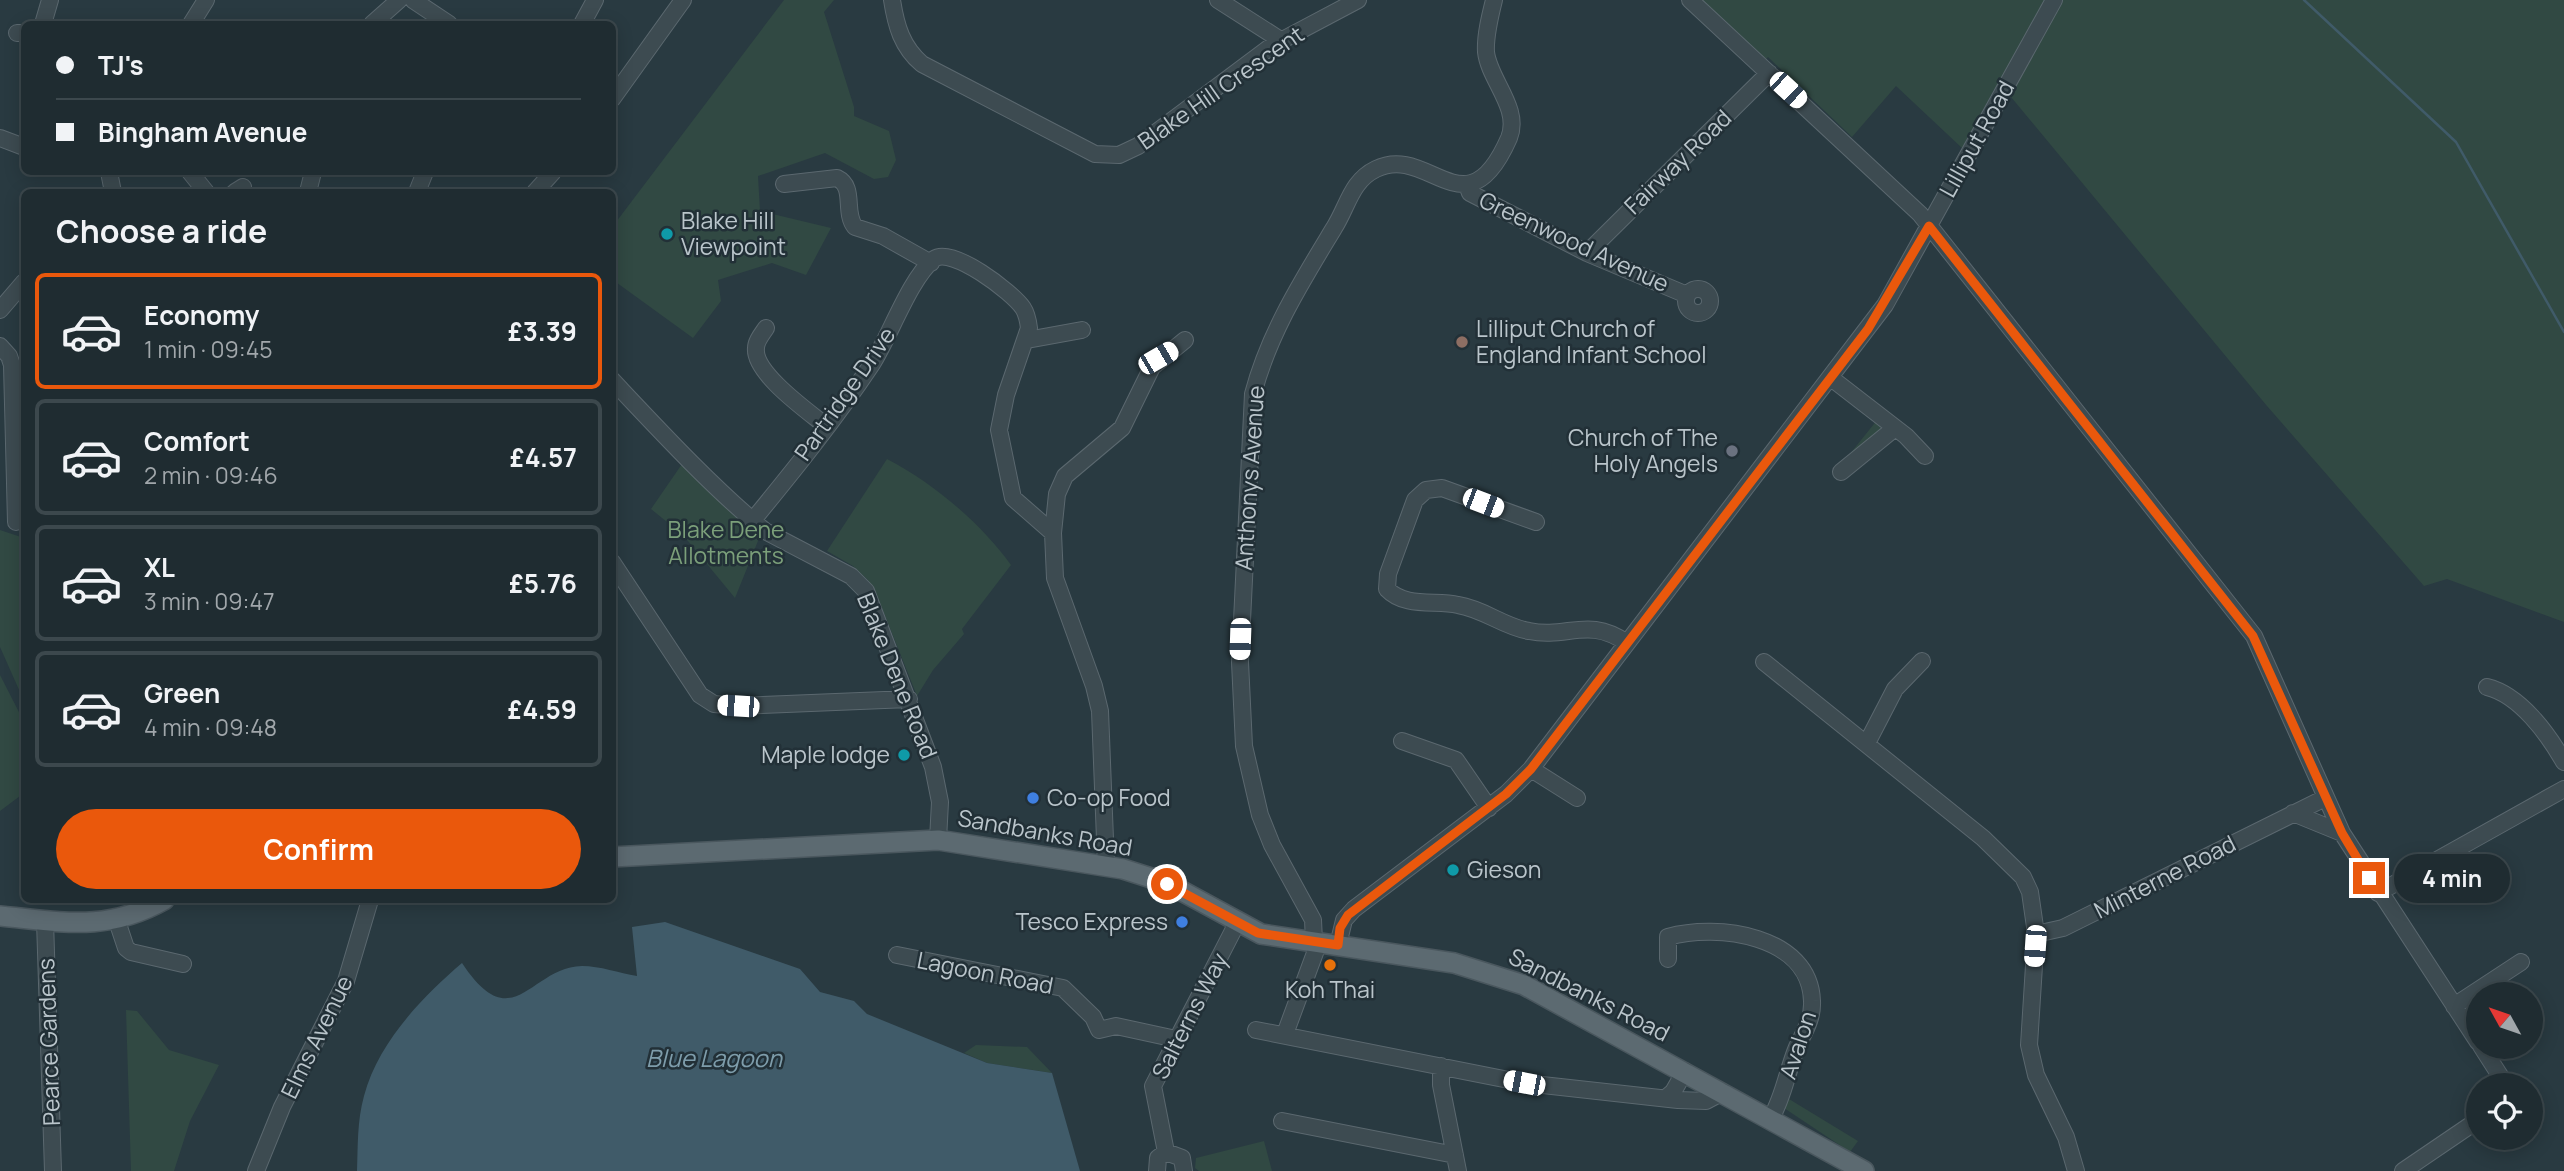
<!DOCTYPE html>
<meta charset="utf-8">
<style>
:root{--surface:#1f2c31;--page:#273439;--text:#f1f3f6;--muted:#a1a7ab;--line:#3c484d;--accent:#ea580c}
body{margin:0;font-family:Manrope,sans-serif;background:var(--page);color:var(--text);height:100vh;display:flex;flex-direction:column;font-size:26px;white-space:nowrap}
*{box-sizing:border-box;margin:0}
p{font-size:23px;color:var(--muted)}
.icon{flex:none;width:38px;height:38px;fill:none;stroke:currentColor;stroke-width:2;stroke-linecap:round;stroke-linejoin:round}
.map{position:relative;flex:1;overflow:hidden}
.panel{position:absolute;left:21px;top:189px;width:595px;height:714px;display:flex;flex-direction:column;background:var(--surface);border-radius:10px;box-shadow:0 4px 18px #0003,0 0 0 2px var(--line)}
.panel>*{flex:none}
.hud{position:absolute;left:21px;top:21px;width:595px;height:154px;border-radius:10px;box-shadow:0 4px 18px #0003,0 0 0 2px var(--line);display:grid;align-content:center;height:154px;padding:0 35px;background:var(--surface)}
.needle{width:46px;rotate:310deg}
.tools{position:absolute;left:2466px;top:982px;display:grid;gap:14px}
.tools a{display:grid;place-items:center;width:77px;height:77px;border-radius:50%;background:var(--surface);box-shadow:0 4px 18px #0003,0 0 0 2px var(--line);font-size:35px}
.end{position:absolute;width:32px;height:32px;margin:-16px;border:9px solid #ea580c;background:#fff;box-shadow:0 0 0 4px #fff}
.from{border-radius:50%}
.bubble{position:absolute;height:49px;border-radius:24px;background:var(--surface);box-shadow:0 4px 18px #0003,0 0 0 2px var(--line);font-size:23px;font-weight:700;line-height:49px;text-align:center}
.car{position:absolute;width:21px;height:42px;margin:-21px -10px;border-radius:9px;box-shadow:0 0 5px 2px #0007;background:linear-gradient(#fff 24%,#345 0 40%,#fff 0 76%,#345 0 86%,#fff 0)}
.hud b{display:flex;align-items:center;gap:24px;height:66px;font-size:26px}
.hud b+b{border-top:2px solid var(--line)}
.hud i{width:18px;height:18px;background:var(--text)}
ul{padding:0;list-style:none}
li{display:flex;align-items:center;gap:21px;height:116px;margin:0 14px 10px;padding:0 21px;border:4px solid var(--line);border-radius:10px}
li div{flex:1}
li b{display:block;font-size:26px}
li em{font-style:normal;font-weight:700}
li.on{border-color:var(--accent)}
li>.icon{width:63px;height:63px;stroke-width:1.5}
h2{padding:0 35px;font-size:32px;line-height:84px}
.button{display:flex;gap:14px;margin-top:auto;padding:14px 35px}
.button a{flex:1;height:80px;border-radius:42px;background:var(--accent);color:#fff;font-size:28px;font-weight:700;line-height:80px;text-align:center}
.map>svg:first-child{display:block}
</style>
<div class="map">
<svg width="2564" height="1171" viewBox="0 0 2564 1171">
<rect width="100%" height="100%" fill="#293a41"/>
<!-- green -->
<path fill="#314943" d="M 784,0 L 834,0 L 824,12 L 854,107 L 854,116 L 889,131 L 896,160 L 888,177 L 874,179 L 825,153 L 758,176 L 760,211 L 831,228 L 806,275 L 772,263 L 718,280 L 721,301 L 693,338 L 613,280 L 613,226 Z
M 1690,0 L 2564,0 L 2564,622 L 2447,579 L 2424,586 L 2267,406 L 2011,97 L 1994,90 L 1962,148 L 1896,86 L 1852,137 L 1768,57 L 1760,65 Z
M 1878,419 L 1882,432 L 1849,455 Z
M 887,459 C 932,482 981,523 1011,565 L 962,629 L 964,634 L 933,670 L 917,696 L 876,593 L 867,579 L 853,566 L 827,551 Z
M 682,464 L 760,536 L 735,598 L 683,535 L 651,509 Z
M 0,530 L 24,538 L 24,701 L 0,647 Z
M 0,675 L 24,722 L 24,793 L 0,811 Z
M 126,1010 L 137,1011 L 169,1050 L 219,1065 L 190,1121 L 174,1171 L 131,1171 Z
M 976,1045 L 1027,1047 L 1052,1073 L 987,1063 L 964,1053 Z
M 1789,1099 L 1858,1141 L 1850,1152 L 1784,1108 Z
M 1264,1141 L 1272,1171 L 1199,1171 L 1195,1168 L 1196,1158 Z"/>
<!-- water -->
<path fill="#405b69" d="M 665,922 L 800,969 L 820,992 L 854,1001 L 867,1014 L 987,1063 L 1052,1073 L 1080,1171 L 357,1171 C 358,1146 357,1121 364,1096 C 378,1043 422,997 462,963 C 513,1040 530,967 582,966 C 600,966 619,973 637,976 L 632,927 Z"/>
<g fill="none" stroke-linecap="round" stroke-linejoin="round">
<!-- stream -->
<path stroke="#405b69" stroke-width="2.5" d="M 2304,0 L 2456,142 L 2564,332"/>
<defs>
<path id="minor" d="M 413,0 L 449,24
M 892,0 C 896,26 902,47 922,64 L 1095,154 L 1119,155 L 1138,146 L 1273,45 L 1358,0
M 1218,0 L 1282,41
M 1690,0 L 1920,214 L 2254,636 L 2342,833 L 2478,1042
M 43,24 L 50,0
M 191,24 L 206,0
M 372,24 L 399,0
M 582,24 L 595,0
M 17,33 L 24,33
M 612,99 L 683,0
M 0,138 L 24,147
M 109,172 L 113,192
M 190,172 L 206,192
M 784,184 L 837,178 C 856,187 843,212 855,227 L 883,236 L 931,263
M 1467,185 L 1470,193 L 1587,253 L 1687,295
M 235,192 L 243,187
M 308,192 L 313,172
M 417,192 L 425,172
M 535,192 L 553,172
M 1587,253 L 1769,73
M1686 301a12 12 0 1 1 24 0a12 12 0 1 1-24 0Z
M 0,310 L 24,282
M 766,328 C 762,334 756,341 756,348 C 753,373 809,412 826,426
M 1027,340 L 1082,330
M 0,346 L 9,356 L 12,365 L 16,522
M 1831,378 L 1906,436 L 1925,456
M 612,380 C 661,432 710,485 765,531 L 851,576 L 866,591 L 933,767 L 940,802 L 938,840
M 1841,472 L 1895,428
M 753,520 C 794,470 836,418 872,364 C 890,336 910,278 934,259 C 952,246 1012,292 1023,308 C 1027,314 1028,320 1029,328 L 1006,395 L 999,430 L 1013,498 L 1053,533 L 1055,578 L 1094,686 L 1100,711 L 1106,865
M 1536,522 L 1442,488 L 1426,490 L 1415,500 L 1388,574 L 1387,589 C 1405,608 1435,600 1458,605 C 1484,609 1504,627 1529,631 C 1568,639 1588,616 1627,643
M 1053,533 L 1057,494 L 1065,476 L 1122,428 L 1152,367 L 1185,340
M 612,562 L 700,695 L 714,704 L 738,706 L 909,699
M 1764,662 L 1983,838 L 2023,877 L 2030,892 L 2036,934 L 2029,1045 L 2036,1075 L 2066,1137 L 2076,1171
M 2487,687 C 2520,695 2548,734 2564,762
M 1402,741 L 1456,760 L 1489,808
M 1867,743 L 1895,689 L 1922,661
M 1531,769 L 1577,798
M 2293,813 L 2342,833
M 2378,893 L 2564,789
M 45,921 L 53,1171
M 117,921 L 126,948 L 131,952 L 183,964
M 2036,934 L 2063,928 L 2325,798
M 1314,941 L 1313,920 L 1272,845 L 1260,815 L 1244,746 L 1240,662 L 1253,394 C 1269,333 1302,281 1334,228 C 1348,206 1351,181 1376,169 C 1429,143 1466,236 1509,138 C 1521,108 1489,80 1486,52 C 1485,36 1490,16 1494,0
M 1338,945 L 1344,920 L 1354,909 L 1506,794 L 1531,769 L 1885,305 L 2054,0
M 897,955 L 1063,988 L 1093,1017 L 1099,1030 L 1116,1026 L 1176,1039
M 1668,959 L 1668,937 C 1717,923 1810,935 1812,1001 C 1813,1019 1804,1032 1797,1047 C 1787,1071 1784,1096 1771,1118
M 2454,1006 L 2521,962
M 1256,1030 L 1524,1083 L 1678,1100 L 1706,1101 L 1723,1092
M 1285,1034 L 1319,942
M 2481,1046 L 2506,1085
M 1441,1066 L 1441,1085 L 1458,1171
M 1667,1097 L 1673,1092 L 1685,1071
M 1282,1121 L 1455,1155
M 1166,1152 L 1153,1086 L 1237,923
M 256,1171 L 282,1107 L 346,981 L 370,900
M 1157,1171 L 1158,1158 L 1166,1152 L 1182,1158 L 1184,1171
M 2403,1171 L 2478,1120"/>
<path id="major" d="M 612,857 L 938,840 L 1123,869 L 1167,883 L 1261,934 L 1454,963 L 1524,985 L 1864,1171
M 0,916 C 63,922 107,932 164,900"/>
</defs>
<!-- minor casing -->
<use href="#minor" stroke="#5b686f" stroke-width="18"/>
<!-- major casing -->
<use href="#major" stroke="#4a575e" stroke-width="22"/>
<!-- minor -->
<use href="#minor" stroke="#3d4b51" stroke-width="16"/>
<!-- major -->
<use href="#major" stroke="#5c6a71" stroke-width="19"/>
</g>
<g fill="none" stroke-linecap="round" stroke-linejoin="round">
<!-- route -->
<path stroke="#ea580c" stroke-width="9" d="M 1167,884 L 1258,933 L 1338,945 L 1340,928 L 1348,915 L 1506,794 L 1531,769 L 1868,329 L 1929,226 L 2253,636 L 2342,833 L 2369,878"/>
</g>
<!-- markers -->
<g fill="#0f9aa8" stroke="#223037" stroke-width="2.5">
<circle cx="667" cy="234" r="7"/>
<circle cx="904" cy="755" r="7"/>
<circle cx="1453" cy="870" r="7"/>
</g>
<circle fill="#8d6e63" stroke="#223037" stroke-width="2.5" cx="1462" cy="342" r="7"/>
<circle fill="#6b7280" stroke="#223037" stroke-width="2.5" cx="1732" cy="451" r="7"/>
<g fill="#3f7fe0" stroke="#223037" stroke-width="2.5">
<circle cx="1033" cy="798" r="7"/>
<circle cx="1182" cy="922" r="7"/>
</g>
<circle fill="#e8710a" stroke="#223037" stroke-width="2.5" cx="1330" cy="965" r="7"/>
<g text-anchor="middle" stroke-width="5" stroke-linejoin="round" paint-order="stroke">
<!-- street labels -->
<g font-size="23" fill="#bac5cb" stroke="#223037">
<text transform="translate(1221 88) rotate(-35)" y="8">Blake Hill Crescent</text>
<text transform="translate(1977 139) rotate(-61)" y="8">Lilliput Road</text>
<text transform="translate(1678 162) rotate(-44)" y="8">Fairway Road</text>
<text transform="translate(1574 242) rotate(25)" y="8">Greenwood Avenue</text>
<text transform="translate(845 394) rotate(-55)" y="8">Partridge Drive</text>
<text transform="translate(1250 478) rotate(-86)" y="8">Anthonys Avenue</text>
<text transform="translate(897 676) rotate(68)" y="8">Blake Dene Road</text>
<text transform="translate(1045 833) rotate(10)" y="8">Sandbanks Road</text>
<text transform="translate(2165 877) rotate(-27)" y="8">Minterne Road</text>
<text transform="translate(985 973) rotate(11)" y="8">Lagoon Road</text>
<text transform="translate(1589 995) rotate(27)" y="8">Sandbanks Road</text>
<text transform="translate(1190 1016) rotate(-63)" y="8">Salterns Way</text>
<text transform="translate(317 1037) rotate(-64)" y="8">Elms Avenue</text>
<text transform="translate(49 1042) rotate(-92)" y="8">Pearce Gardens</text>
<text transform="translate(1798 1045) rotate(-72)" y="8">Avalon</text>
</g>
<!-- poi labels -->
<g font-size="23" fill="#bac5cb" stroke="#223037" text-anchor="start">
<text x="681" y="229">Blake Hill<tspan x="681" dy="26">Viewpoint</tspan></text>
<text x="1476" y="337">Lilliput Church of<tspan x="1476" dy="26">England Infant School</tspan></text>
<text x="1718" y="446" text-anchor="end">Church of The<tspan x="1718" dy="26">Holy Angels</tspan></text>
<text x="890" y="763" text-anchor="end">Maple lodge</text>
<text x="1047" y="806">Co-op Food</text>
<text x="1467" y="878">Gieson</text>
<text x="1168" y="930" text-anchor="end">Tesco Express</text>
<text x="1330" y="998" text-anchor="middle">Koh Thai</text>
</g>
<!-- park labels -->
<g font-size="23" fill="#7b9f7a" stroke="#223037">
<text x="726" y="538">Blake Dene<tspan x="726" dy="26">Allotments</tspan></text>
</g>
<!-- water labels -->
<g font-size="24" font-style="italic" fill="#7e9dab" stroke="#223037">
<text x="714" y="1067">Blue Lagoon</text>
</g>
</g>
</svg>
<div class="tools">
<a><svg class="needle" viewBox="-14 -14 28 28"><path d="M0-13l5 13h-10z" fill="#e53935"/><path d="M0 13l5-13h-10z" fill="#a1a7ab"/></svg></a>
<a><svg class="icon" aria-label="locate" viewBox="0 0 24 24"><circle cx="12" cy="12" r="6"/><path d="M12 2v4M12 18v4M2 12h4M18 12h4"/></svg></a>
</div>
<i class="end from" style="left:1167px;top:884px"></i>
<i class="end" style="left:2369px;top:878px"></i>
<div class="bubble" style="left:2394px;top:854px;width:116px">4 min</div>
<i class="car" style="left:1788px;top:90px;rotate:133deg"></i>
<i class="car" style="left:1158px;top:358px;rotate:60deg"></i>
<i class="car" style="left:1483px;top:503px;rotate:111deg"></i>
<i class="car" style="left:1240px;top:639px;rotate:182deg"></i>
<i class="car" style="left:738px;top:706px;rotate:274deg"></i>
<i class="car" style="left:2035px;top:946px;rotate:184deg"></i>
<i class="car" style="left:1524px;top:1083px;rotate:281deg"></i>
<div class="hud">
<b><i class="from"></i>TJ's</b>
<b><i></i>Bingham Avenue</b>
</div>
<section class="panel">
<h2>Choose a ride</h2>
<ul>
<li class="on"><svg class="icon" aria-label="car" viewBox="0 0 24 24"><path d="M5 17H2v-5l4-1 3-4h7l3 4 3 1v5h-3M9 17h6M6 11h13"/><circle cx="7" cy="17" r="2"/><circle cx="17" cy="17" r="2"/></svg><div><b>Economy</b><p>1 min · 09:45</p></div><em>£3.39</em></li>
<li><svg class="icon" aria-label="car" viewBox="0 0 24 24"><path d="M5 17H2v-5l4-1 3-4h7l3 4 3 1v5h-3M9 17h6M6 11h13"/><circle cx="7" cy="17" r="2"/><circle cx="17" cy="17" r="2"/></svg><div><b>Comfort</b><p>2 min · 09:46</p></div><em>£4.57</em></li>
<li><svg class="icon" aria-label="car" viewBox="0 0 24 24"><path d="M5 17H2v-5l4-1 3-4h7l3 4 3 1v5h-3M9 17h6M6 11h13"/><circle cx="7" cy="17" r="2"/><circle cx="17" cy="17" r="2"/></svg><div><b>XL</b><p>3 min · 09:47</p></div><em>£5.76</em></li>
<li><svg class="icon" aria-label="car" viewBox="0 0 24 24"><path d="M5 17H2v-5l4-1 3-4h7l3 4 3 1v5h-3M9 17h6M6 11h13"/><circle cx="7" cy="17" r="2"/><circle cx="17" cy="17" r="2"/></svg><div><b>Green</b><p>4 min · 09:48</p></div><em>£4.59</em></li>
</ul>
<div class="button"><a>Confirm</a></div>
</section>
</div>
